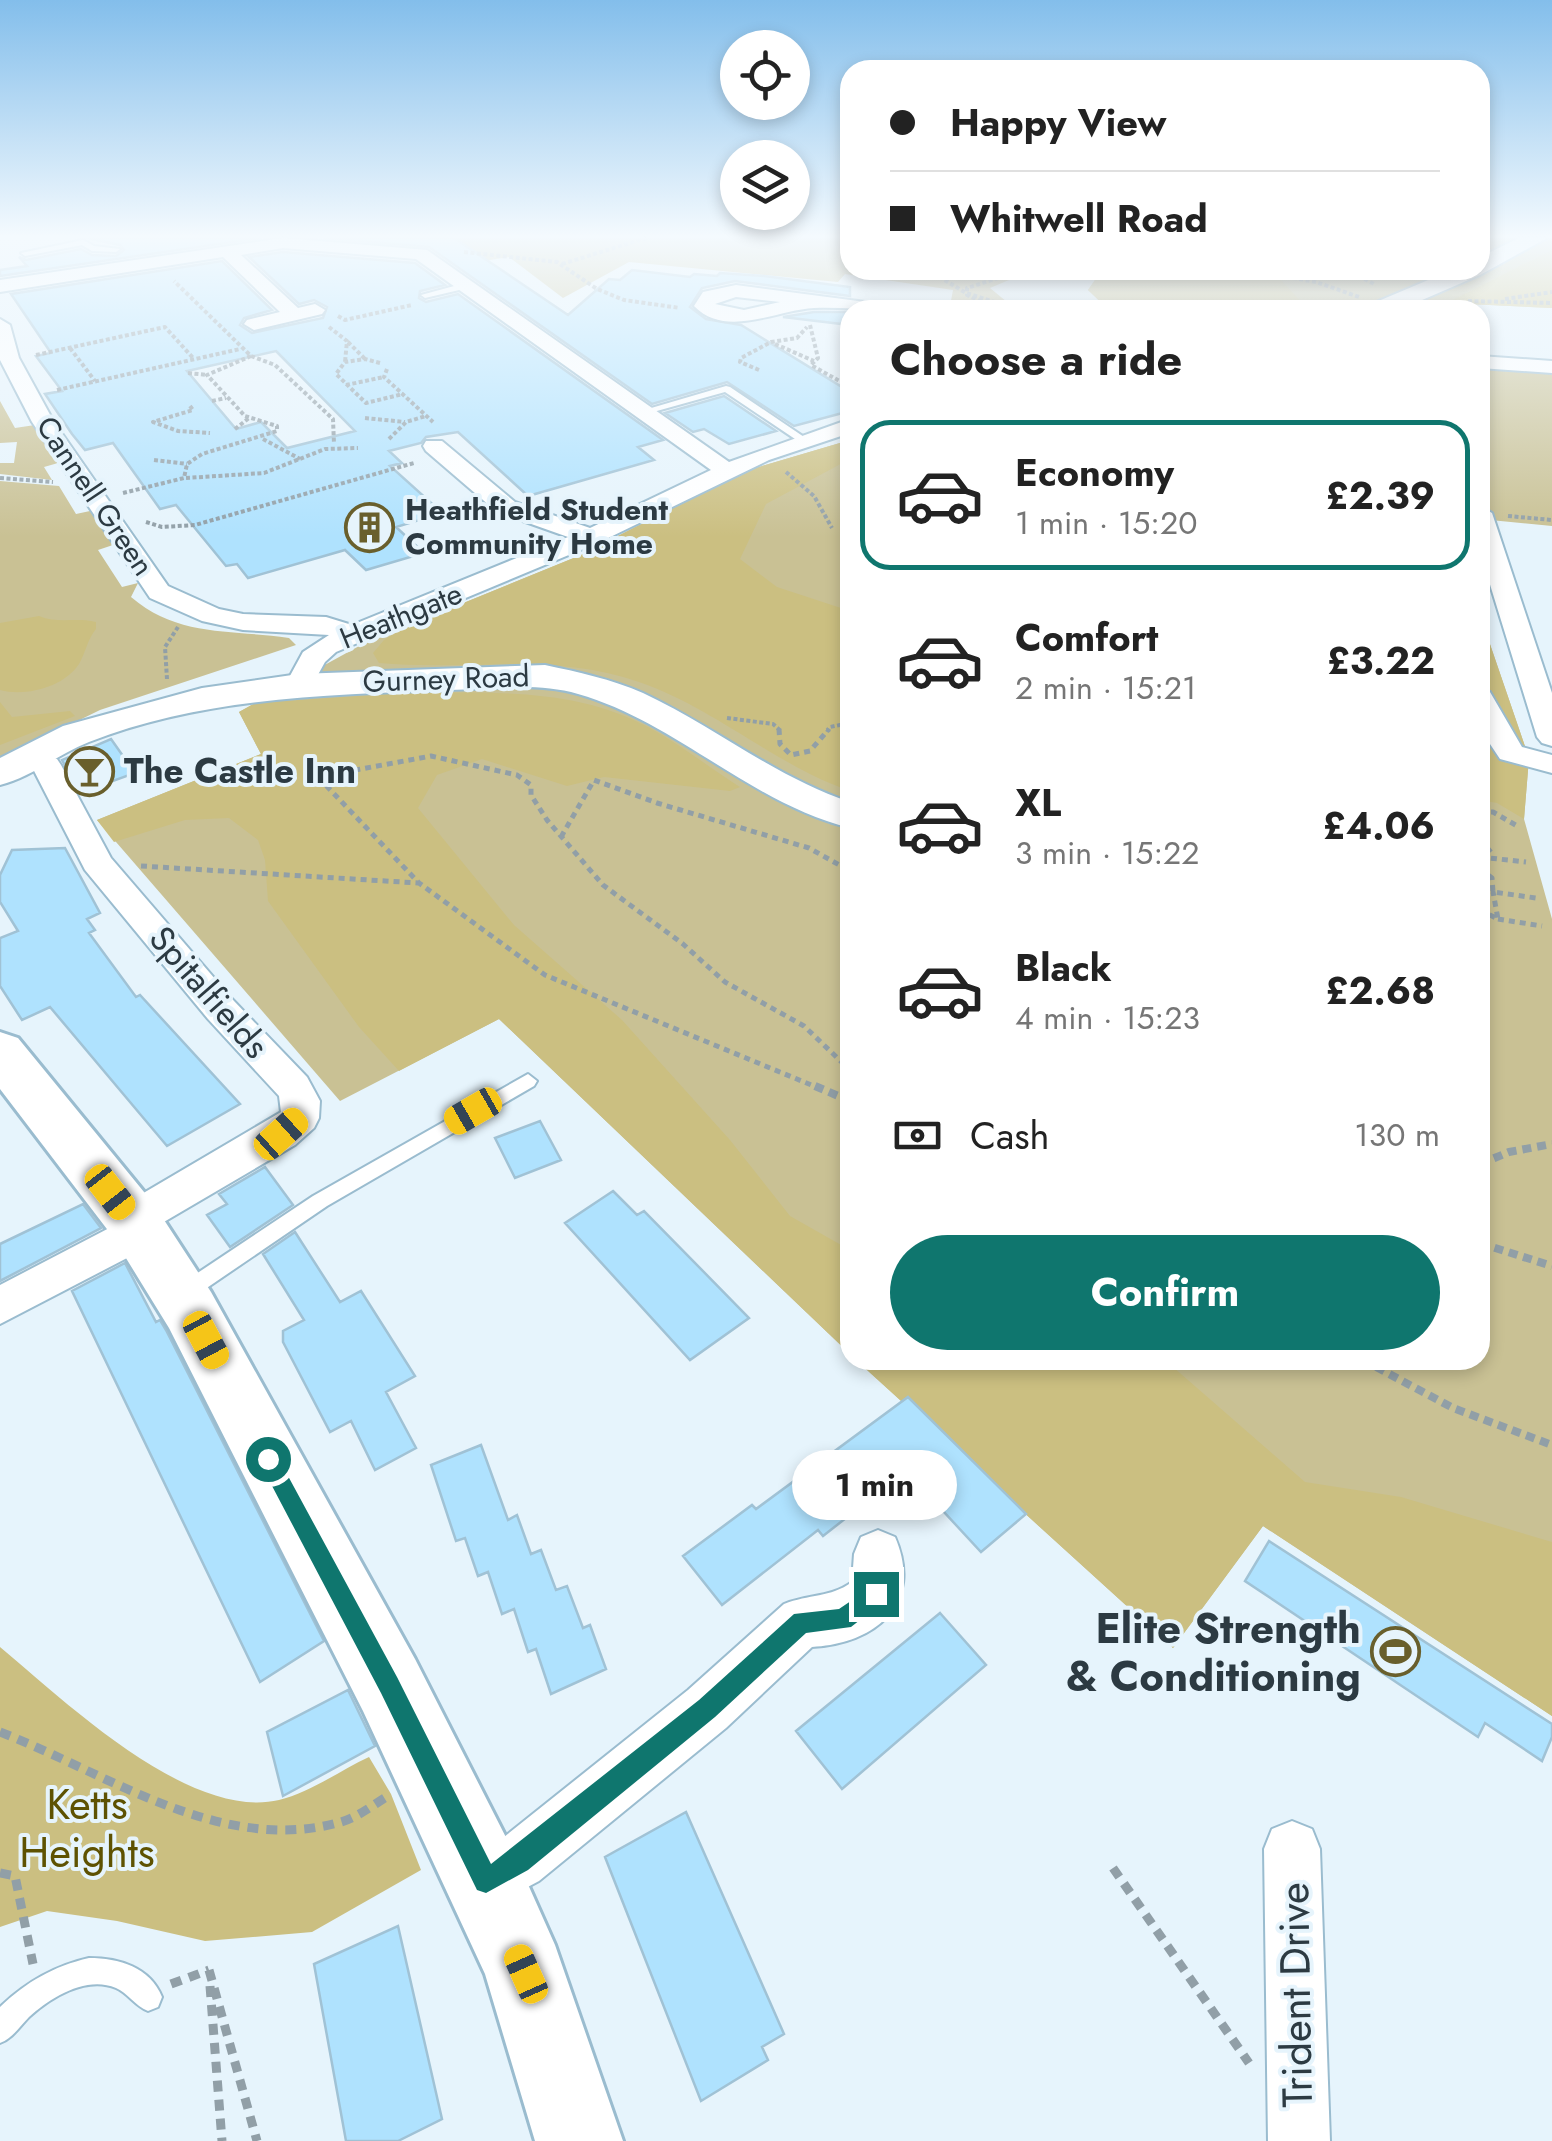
<!DOCTYPE html>
<meta charset="utf-8">
<style>
:root{--surface:#fff;--page:#f2f2f2;--text:#222;--muted:#767676;--line:#e0e0e0;--accent:#0f766e}
body{margin:0;font-family:Jost,sans-serif;background:var(--page);color:var(--text);height:100vh;display:flex;flex-direction:column;font-size:38px;white-space:nowrap}
*{box-sizing:border-box;margin:0}
p{font-size:32px;color:var(--muted)}
.icon{flex:none;width:55px;height:55px;fill:none;stroke:currentColor;stroke-width:2;stroke-linecap:round;stroke-linejoin:round}
.map{position:relative;flex:1;overflow:hidden}
.details{position:absolute;left:840px;top:300px;width:650px;height:1070px;display:flex;flex-direction:column;background:var(--surface);border-radius:30px;box-shadow:0 5px 15px #0003}
.details>*{flex:none}
.hud{position:absolute;left:840px;top:60px;width:650px;height:220px;border-radius:30px;box-shadow:0 5px 15px #0003;display:grid;align-content:center;height:220px;padding:0 50px;background:var(--surface)}
.controls{position:absolute;left:720px;top:30px;display:grid;gap:20px}
.controls a{display:grid;place-items:center;width:90px;height:90px;border-radius:50%;background:var(--surface);box-shadow:0 5px 15px #0003;font-size:50px}
.end{position:absolute;width:45px;height:45px;margin:-22px;border:12px solid #0f766e;background:#fff;box-shadow:0 0 0 5px #fff}
.from{border-radius:50%}
.bubble{position:absolute;height:70px;border-radius:35px;background:var(--surface);box-shadow:0 5px 15px #0003;font-size:32px;font-weight:700;line-height:70px;text-align:center}
.car{position:absolute;width:30px;height:60px;margin:-30px -15px;border-radius:12px;box-shadow:0 0 8px 2px #0007;background:linear-gradient(#f5c518 24%,#345 0 40%,#f5c518 0 76%,#345 0 86%,#f5c518 0)}
.hud b{display:flex;align-items:center;gap:35px;height:95px;font-size:38px}
.hud b+b{border-top:2px solid var(--line)}
.hud i{width:25px;height:25px;background:var(--text)}
ul{padding:0;list-style:none}
li{display:flex;align-items:center;gap:30px;height:150px;margin:0 20px 15px;padding:0 30px;border:5px solid transparent;border-radius:30px}
li div{flex:1}
li b{display:block;font-size:38px}
li em{font-style:normal;font-weight:700}
li.current{border-color:var(--accent)}
li>.icon{width:90px;height:90px;stroke-width:1.5}
h2{padding:0 50px;font-size:45px;line-height:120px}
.pay{display:flex;align-items:center;gap:25px;height:110px;padding:0 50px;font-size:38px}
.pay p{margin-inline-start:auto}
.action{display:flex;gap:20px;margin-top:auto;padding:20px 50px}
.action a{flex:1;height:115px;border-radius:60px;background:var(--accent);color:#fff;font-size:40px;font-weight:700;line-height:115px;text-align:center}
.map>svg:first-child{display:block}
</style>
<div class="map">
<svg width="1552" height="2141" viewBox="0 0 1552 2141">
<rect width="100%" height="100%" fill="#e6f4fc"/>
<!-- green -->
<path fill="#c9c194" d="M 435,238 L 850,238 L 850,270 L 1033,270 L 990,288 L 1007,302 L 1038,310 L 968,310 L 950,306 L 953,290 L 845,274 L 838,282 L 629,262 L 563,298 L 509,257 L 471,263 Z
M 1480,238 L 1552,238 L 1552,308 L 1447,303 L 1416,310 L 1109,310 L 1088,290 L 1102,270 L 1480,270 Z
M 1480,369 L 1552,374 L 1552,526 L 1480,519 Z
M 0,401 L 15,428 L 35,425 L 58,463 L 44,467 L 52,480 L 0,474 L 0,463 L 14,463 L 17,442 L 0,443 Z
M 850,440 L 850,1354 L 499,1019 L 340,1101 L 97,820 L 261,754 L 239,712 L 361,645 L 581,555 L 742,472 Z
M 0,481 L 59,486 L 76,514 L 90,511 L 113,545 L 98,550 L 122,587 L 138,583 L 131,597 C 179,638 231,629 289,638 L 296,645 L 100,710 L 0,759 Z
M 1480,615 L 1529,758 L 1524,819 L 1552,919 L 1552,1716 L 1263,1526 L 1173,1648 L 856,1360 L 1480,1360 Z"/>
<!-- forest -->
<path fill="#cbbf81" d="M 1552,250 L 1552,308 L 1447,303 Z
M 1102,270 L 1266,270 L 1280,279 L 1305,306 L 1301,310 L 1109,310 L 1088,290 Z
M 850,440 L 850,459 L 766,504 L 740,559 L 777,587 L 850,611 L 850,791 C 775,765 715,708 639,682 C 555,652 466,671 379,663 L 373,653 L 384,640 L 407,626 L 581,555 L 742,472 Z
M 1480,615 L 1529,758 L 1524,819 L 1497,803 L 1480,800 Z
M 39,616 C 58,624 76,617 96,622 L 96,629 C 87,640 86,652 79,664 C 64,687 26,697 0,690 L 0,623 Z
M 403,693 C 487,693 574,686 650,728 C 681,745 710,768 740,787 L 730,791 L 604,777 L 567,786 L 482,759 L 437,775 L 418,808 L 514,925 L 622,1020 L 730,1140 L 790,1216 L 850,1250 L 850,1354 L 499,1019 L 399,1071 L 359,1027 L 268,901 L 265,860 L 258,840 L 229,818 L 185,820 L 114,842 L 97,820 L 261,754 L 239,712 L 255,703 Z
M 0,702 L 12,717 L 70,711 L 75,716 L 0,745 Z
M 856,1360 L 1165,1360 L 1305,1482 L 1401,1497 L 1552,1542 L 1552,1716 L 1263,1526 L 1173,1648 Z
M 0,1647 C 65,1701 189,1821 279,1800 C 309,1793 341,1770 369,1757 L 391,1794 L 421,1870 L 312,1932 L 205,1941 L 117,1921 L 47,1911 L 0,1927 Z"/>
<!-- building -->
<path fill="#afe2fe" stroke="#a0c2d5" stroke-width="2.5" fill-rule="evenodd" d="M 87,238 L 260,238 L 0,276 L 0,270 L 27,266 L 19,257 L 26,260 L 81,249 L 92,255 L 116,256 L 124,250 L 120,245 Z
M 324,238 L 454,238 L 568,315 L 609,279 L 620,280 L 632,270 L 690,277 L 694,274 L 717,276 L 720,273 L 764,276 L 850,287 L 850,296 L 735,281 L 702,288 L 690,307 L 706,319 L 741,325 L 850,392 L 850,411 L 794,426 L 727,382 L 652,404 L 429,247 Z
M 283,252 L 415,263 L 445,285 L 420,291 L 419,298 L 426,302 L 458,294 L 663,440 L 638,447 L 654,460 L 528,496 L 458,432 L 426,437 L 421,443 L 389,451 L 402,463 L 390,466 L 439,510 L 432,511 L 436,515 L 396,527 L 424,553 L 366,570 L 345,550 L 248,578 L 237,564 L 226,566 L 176,505 L 160,509 L 113,443 L 85,450 L 72,434 L 45,394 L 62,391 L 36,356 L 51,353 L 11,294 L 222,261 L 272,310 L 244,318 L 240,325 L 252,333 L 323,318 L 327,307 L 314,300 L 299,304 L 249,257 ZM 276,351 L 355,431 L 287,448 L 261,422 L 236,429 L 187,371 Z
M 814,312 L 850,312 L 850,325 L 783,317 Z
M 724,396 L 776,431 L 729,444 L 704,429 L 693,432 L 665,413 Z
M 111,739 L 135,773 L 80,793 L 62,760 Z
M 65,848 L 100,913 L 87,919 L 95,930 L 89,933 L 136,997 L 140,995 L 240,1104 L 167,1146 L 50,1007 L 22,1020 L 0,986 L 0,938 L 18,931 L 0,902 L 0,875 L 12,850 Z
M 540,1121 L 561,1160 L 515,1178 L 495,1138 Z
M 265,1167 L 293,1205 L 230,1247 L 207,1215 L 227,1204 L 219,1194 Z
M 613,1191 L 637,1215 L 644,1211 L 749,1318 L 690,1360 L 565,1223 Z
M 83,1204 L 101,1228 L 0,1281 L 0,1244 Z
M 295,1232 L 340,1302 L 361,1291 L 415,1376 L 386,1392 L 416,1448 L 375,1470 L 351,1421 L 330,1432 L 283,1342 L 283,1331 L 304,1320 L 263,1254 Z
M 125,1263 L 156,1322 L 160,1320 L 166,1330 L 324,1641 L 260,1682 L 72,1291 Z
M 908,1397 L 1026,1514 L 981,1552 L 906,1471 L 823,1536 L 818,1530 L 722,1605 L 683,1556 L 752,1505 L 756,1509 Z
M 481,1445 L 508,1520 L 517,1515 L 531,1554 L 541,1550 L 556,1590 L 567,1586 L 583,1628 L 590,1625 L 606,1669 L 551,1694 L 536,1649 L 528,1652 L 514,1609 L 502,1614 L 488,1572 L 478,1576 L 465,1538 L 456,1541 L 431,1465 Z
M 1269,1541 L 1552,1724 L 1552,1737 L 1542,1761 L 1485,1723 L 1478,1737 L 1245,1581 Z
M 940,1613 L 986,1665 L 842,1789 L 796,1731 Z
M 348,1690 L 375,1746 L 283,1796 L 267,1732 Z
M 686,1812 L 784,2034 L 762,2047 L 768,2060 L 701,2101 L 605,1857 Z
M 398,1926 L 442,2119 L 398,2141 L 346,2141 L 314,1964 Z"/>
<g fill="none" stroke-linecap="round" stroke-linejoin="round">
<defs>
<path id="service" d="M 83,240 L 94,246 L 120,249 L 116,252 L 92,251 L 82,245 L 25,256 L 21,253 Z
M 469,282 L 472,287 L 425,298 L 421,295 Z
M 726,386 L 730,387 L 807,439 L 798,441 L 725,392 L 646,414 L 641,411 Z
M 528,1074 L 537,1081 L 534,1086 L 327,1206 L 192,1298 L 185,1300 L 178,1298 L 175,1292 L 178,1286 L 313,1196 Z
M 89,1958 C 119,1958 150,1967 162,1997 L 158,2007 L 148,2011 C 135,2006 128,1993 116,1988 C 86,1975 50,1998 29,2017 C 19,2027 13,2038 0,2043 L 0,2007 C 26,1982 54,1966 89,1958 Z"/>
<path id="minor" d="M 283,238 L 427,250 L 729,462 L 850,419 L 850,433 L 769,460 L 600,542 L 336,652 L 325,662 L 309,691 L 289,691 L 285,685 L 303,652 L 329,635 L 243,630 L 202,621 L 150,598 L 32,422 L 0,360 L 0,319 L 10,325 L 19,358 L 54,422 L 168,586 L 219,609 L 243,614 L 326,617 L 352,625 L 568,537 L 497,512 L 426,451 L 423,446 L 426,441 L 442,441 L 515,502 L 590,528 L 711,470 L 416,259 L 283,248 L 241,255 L 298,308 L 315,304 L 325,310 L 322,314 L 254,330 L 244,324 L 247,320 L 280,312 L 223,257 L 0,292 L 0,280 Z
M 736,285 L 881,304 L 891,310 C 864,310 840,307 814,308 C 776,310 726,339 694,306 L 703,292 ZM 736,297 L 780,302 L 744,310 L 715,304 Z
M 1480,356 L 1552,361 L 1552,373 L 1480,368 Z
M 1480,506 L 1492,513 L 1552,693 L 1552,746 L 1542,743 L 1537,737 L 1480,552 Z
M 1480,689 L 1490,692 L 1522,747 L 1552,755 L 1552,773 L 1500,759 L 1480,729 Z
M 46,756 L 57,759 L 61,765 L 111,858 L 234,1001 L 307,1077 L 320,1101 L 319,1118 L 314,1128 L 295,1145 L 157,1226 L 160,1232 L 154,1244 L 0,1324 L 0,1285 L 115,1225 L 112,1220 L 118,1208 L 281,1112 L 279,1096 L 208,1019 L 85,870 L 31,765 L 35,759 Z
M 878,1530 L 895,1537 C 924,1604 875,1644 812,1647 L 726,1728 L 539,1881 L 486,1909 L 466,1901 L 458,1881 L 466,1861 L 499,1841 L 688,1690 L 784,1604 C 809,1594 830,1598 852,1582 L 854,1554 L 861,1537 Z
M 1292,1821 L 1312,1829 L 1320,1849 L 1330,2141 L 1268,2141 L 1264,1849 L 1272,1829 Z"/>
<path id="tertiary" d="M 1519,238 L 1547,238 L 1480,275 L 1399,310 L 1366,310 L 1369,305 L 1452,270 L 1480,270 L 1480,257 Z
M 545,665 C 578,672 611,679 643,693 C 714,726 775,777 850,802 L 850,828 C 750,803 676,722 578,694 C 537,682 492,689 449,690 C 328,695 203,697 89,742 C 58,754 32,777 0,785 L 0,758 L 63,726 L 202,688 L 299,674 Z"/>
<path id="secondary" d="M 0,1032 L 18,1038 L 153,1203 L 211,1292 L 415,1659 L 514,1853 L 555,1945 L 623,2141 L 535,2141 L 485,1974 L 363,1711 L 169,1328 L 113,1237 L 0,1089 Z"/>
</defs>
<!-- service casing -->
<use href="#service" stroke="#9abccf" stroke-width="4"/>
<!-- minor casing -->
<use href="#minor" stroke="#9abccf" stroke-width="4"/>
<!-- tertiary casing -->
<use href="#tertiary" stroke="#9abccf" stroke-width="4"/>
<!-- secondary casing -->
<use href="#secondary" stroke="#9abccf" stroke-width="6"/>
<!-- path-far3 -->
<path stroke="#919fa7" stroke-width="4" stroke-dasharray="4 2.5" stroke-linecap="butt" d="M 464,252 L 557,262 L 597,289 L 624,300 L 680,308
M 562,264 L 646,238
M 928,270 L 966,293 L 1020,310
M 1248,270 L 1316,282 L 1359,297
M 1347,270 L 1376,285
M 1505,299 L 1552,292
M 1468,301 L 1552,303
M 920,310 L 929,305 L 978,310
M 999,310 L 967,295 L 967,288 L 1023,270
M 338,316 L 345,320 L 412,305
M 810,325 L 818,358 L 811,365 L 850,387
M 329,327 L 347,341 L 345,362
M 348,342 L 365,359
M 775,344 L 814,361
M 70,348 L 95,381
M 36,355 L 165,327 L 194,359
M 251,356 L 275,365 L 333,419 L 334,444
M 380,363 L 365,359 L 345,362 L 336,374 L 366,403 L 403,394
M 387,369 L 384,377 L 433,422
M 759,370 L 740,362 L 741,358 L 771,342 L 797,338 L 807,327
M 188,373 L 207,375
M 346,385 L 384,377
M 57,390 L 240,349
M 212,401 L 226,398
M 190,406 L 193,410 L 153,422 L 178,431 L 210,433
M 365,418 L 405,422
M 235,429 L 249,418
M 263,439 L 300,459
M 389,439 L 406,422 L 426,416
M 154,460 L 187,464
M 786,472 L 814,496 L 832,528
M 0,478 L 53,482
M 186,478 L 264,473 L 325,449 L 358,448
M 123,493 L 184,478 L 187,464 L 202,454 L 277,431 L 277,426 L 245,416 L 207,375 L 251,356 L 174,281
M 1508,516 L 1552,520
M 146,522 L 162,527 L 195,525 L 414,463
M 167,679 L 165,647 L 178,627
M 727,718 L 773,724 L 782,732
M 827,732 L 830,727 L 850,723"/>
<!-- path-far2 -->
<path stroke="#919fa7" stroke-width="5" stroke-dasharray="6 5" stroke-linecap="butt" d="M 779,729 L 780,744 L 791,755 L 810,751 L 829,729
M 1480,812 L 1493,812 L 1519,827
M 561,837 L 594,780 L 657,803 L 809,848 L 850,871
M 1480,839 L 1494,856
M 1480,857 L 1526,862
M 141,866 L 418,883
M 1480,869 L 1492,878 L 1493,892 L 1536,898
M 1480,893 L 1493,892 L 1498,919 L 1480,910
M 1498,919 L 1542,926
M 821,1089 L 545,975 L 419,883 L 318,777 L 431,756 L 517,775 L 531,785 L 531,795 L 547,820 L 603,885 L 683,944 L 725,982 L 804,1026 L 850,1070"/>
<!-- path-far1 -->
<path stroke="#919fa7" stroke-width="8" stroke-dasharray="9 6" stroke-linecap="butt" d="M 815,1086 L 850,1101
M 1480,1164 L 1509,1152 L 1552,1144
M 1480,1248 L 1489,1246 L 1552,1266
M 1363,1360 L 1453,1408 L 1552,1445"/>
<!-- path -->
<path stroke="#919fa7" stroke-width="9" stroke-dasharray="11 8" stroke-linecap="butt" d="M 0,1732 C 107,1773 222,1856 341,1822 C 358,1817 373,1805 388,1796
M 1113,1868 L 1249,2063
M 0,1873 L 15,1876 L 33,1964
M 209,1970 L 257,2141
M 171,1984 L 209,1970
M 210,1986 L 222,2141"/>
<!-- service -->
<use href="#service" fill="#fff" fill-rule="evenodd"/>
<!-- minor -->
<use href="#minor" fill="#fff" fill-rule="evenodd"/>
<!-- tertiary -->
<use href="#tertiary" fill="#fff" fill-rule="evenodd"/>
<!-- secondary -->
<use href="#secondary" fill="#fff" fill-rule="evenodd"/>
</g>
<!-- sky -->
<linearGradient id="sky" x2="0" y2="1"><stop stop-color="#83beeb"/><stop offset="0.44" stop-color="#f4fafe"/><stop offset="1" stop-color="#f4fafe" stop-opacity="0"/></linearGradient>
<rect width="1552" height="537" fill="url(#sky)"/>
<!-- route -->
<path fill="#0f766e" d="M 268,1449 L 275,1452 L 397,1677 L 491,1864 L 699,1700 L 794,1614 L 839,1609 L 876,1584 L 883,1587 L 886,1594 L 883,1602 L 851,1627 L 806,1633 L 715,1717 L 528,1870 L 486,1893 L 477,1890 L 381,1693 L 261,1465 L 261,1452 Z"/>
<!-- icons -->
<defs>
<symbol id="building-ring" viewBox="-11 -11 22 22"><circle r="9.5" fill="#e6f4fc" stroke="#695f2c" stroke-width="1.5"/><path d="M-4-6H4V6H1V3H-1V6H-4ZM-2.5-4.3h1.7v1.8h-1.7ZM.8-4.3h1.7v1.8H.8ZM-2.5-1h1.7V.8h-1.7ZM.8-1h1.7V.8H.8Z" fill="#695f2c"/></symbol>
<symbol id="bar-ring" viewBox="-11 -11 22 22"><circle r="9.5" fill="#e6f4fc" stroke="#695f2c" stroke-width="1.5"/><path d="M-6-5H6L.8 .8V4.5H3.5V6h-7V4.5H-.8V.8Z" fill="#695f2c"/></symbol>
<symbol id="stadium-ring" viewBox="-11 -11 22 22"><circle r="9.5" fill="#e6f4fc" stroke="#695f2c" stroke-width="1.5"/><path d="M0-5a6.5 5 0 1 0 0 10a6.5 5 0 1 0 0-10ZM-3.5-1.8h7v3.6h-7Z" fill="#695f2c"/></symbol>
</defs>
<g fill-rule="evenodd">
<use href="#building-ring" x="342" y="500" width="55" height="55"/>
<use href="#bar-ring" x="62" y="744" width="55" height="55"/>
<use href="#stadium-ring" x="1368" y="1624" width="55" height="55"/>
</g>
<g text-anchor="middle" stroke-width="8" stroke-linejoin="round" paint-order="stroke">
<!-- far-street labels -->
<g font-size="30" fill="#2c3a42" stroke="#e6f4fc">
<text transform="translate(95 496) rotate(56)" y="10">Cannell Green</text>
<text transform="translate(401 616) rotate(-22)" y="10">Heathgate</text>
<text transform="translate(446 679) rotate(-2)" y="10">Gurney Road</text>
</g>
<!-- far-poi labels -->
<g font-size="30" font-weight="bold" fill="#2c3a42" stroke="#e6f4fc" text-anchor="start">
<text x="405" y="520">Heathfield Student<tspan x="405" dy="34">Community Home</tspan></text>
</g>
<!-- poi labels -->
<g font-size="35" font-weight="bold" fill="#2c3a42" stroke="#e6f4fc" text-anchor="start">
<text x="124" y="783">The Castle Inn</text>
</g>
<!-- street labels -->
<g font-size="35" fill="#2c3a42" stroke="#e6f4fc">
<text transform="translate(209 992) rotate(49)" y="12">Spitalfields</text>
</g>
<!-- near-poi labels -->
<g font-size="42" font-weight="bold" fill="#2c3a42" stroke="#e6f4fc" text-anchor="end">
<text x="1361" y="1643">Elite Strength<tspan x="1361" dy="48">&amp; Conditioning</tspan></text>
</g>
<!-- near-park labels -->
<g font-size="42" fill="#5e5202" stroke="#e6f4fc">
<text x="87" y="1819">Ketts<tspan x="87" dy="48">Heights</tspan></text>
</g>
<!-- near-street labels -->
<g font-size="42" fill="#2c3a42" stroke="#e6f4fc">
<text transform="translate(1295 1995) rotate(-91)" y="15">Trident Drive</text>
</g>
</g>
</svg>
<div class="controls">
<a><svg class="icon" aria-label="locate" viewBox="0 0 24 24"><circle cx="12" cy="12" r="6"/><path d="M12 2v4M12 18v4M2 12h4M18 12h4"/></svg></a>
<a><svg class="icon" aria-label="layers" viewBox="0 0 24 24"><path d="M12 4l9 5-9 5-9-5zM3 14l9 5 9-5"/></svg></a>
</div>
<i class="end from" style="left:268px;top:1459px"></i>
<i class="end" style="left:876px;top:1594px"></i>
<div class="bubble" style="left:792px;top:1450px;width:165px">1 min</div>
<i class="car" style="left:473px;top:1111px;rotate:240deg"></i>
<i class="car" style="left:281px;top:1134px;rotate:48deg"></i>
<i class="car" style="left:110px;top:1192px;rotate:142deg"></i>
<i class="car" style="left:206px;top:1340px;rotate:152deg"></i>
<i class="car" style="left:526px;top:1974px;rotate:336deg"></i>
<div class="hud">
<b><i class="from"></i>Happy View</b>
<b><i></i>Whitwell Road</b>
</div>
<section class="details">
<h2>Choose a ride</h2>
<ul>
<li class="current"><svg class="icon" aria-label="car" viewBox="0 0 24 24"><path d="M5 17H2v-5l4-1 3-4h7l3 4 3 1v5h-3M9 17h6M6 11h13"/><circle cx="7" cy="17" r="2"/><circle cx="17" cy="17" r="2"/></svg><div><b>Economy</b><p>1 min · 15:20</p></div><em>£2.39</em></li>
<li><svg class="icon" aria-label="car" viewBox="0 0 24 24"><path d="M5 17H2v-5l4-1 3-4h7l3 4 3 1v5h-3M9 17h6M6 11h13"/><circle cx="7" cy="17" r="2"/><circle cx="17" cy="17" r="2"/></svg><div><b>Comfort</b><p>2 min · 15:21</p></div><em>£3.22</em></li>
<li><svg class="icon" aria-label="car" viewBox="0 0 24 24"><path d="M5 17H2v-5l4-1 3-4h7l3 4 3 1v5h-3M9 17h6M6 11h13"/><circle cx="7" cy="17" r="2"/><circle cx="17" cy="17" r="2"/></svg><div><b>XL</b><p>3 min · 15:22</p></div><em>£4.06</em></li>
<li><svg class="icon" aria-label="car" viewBox="0 0 24 24"><path d="M5 17H2v-5l4-1 3-4h7l3 4 3 1v5h-3M9 17h6M6 11h13"/><circle cx="7" cy="17" r="2"/><circle cx="17" cy="17" r="2"/></svg><div><b>Black</b><p>4 min · 15:23</p></div><em>£2.68</em></li>
</ul>
<div class="pay"><svg class="icon" aria-label="cash" viewBox="0 0 24 24"><path d="M3 7h18v10H3z"/><circle cx="12" cy="12" r="2"/></svg>Cash<p>130 m</p></div>
<div class="action"><a>Confirm</a></div>
</section>
</div>
